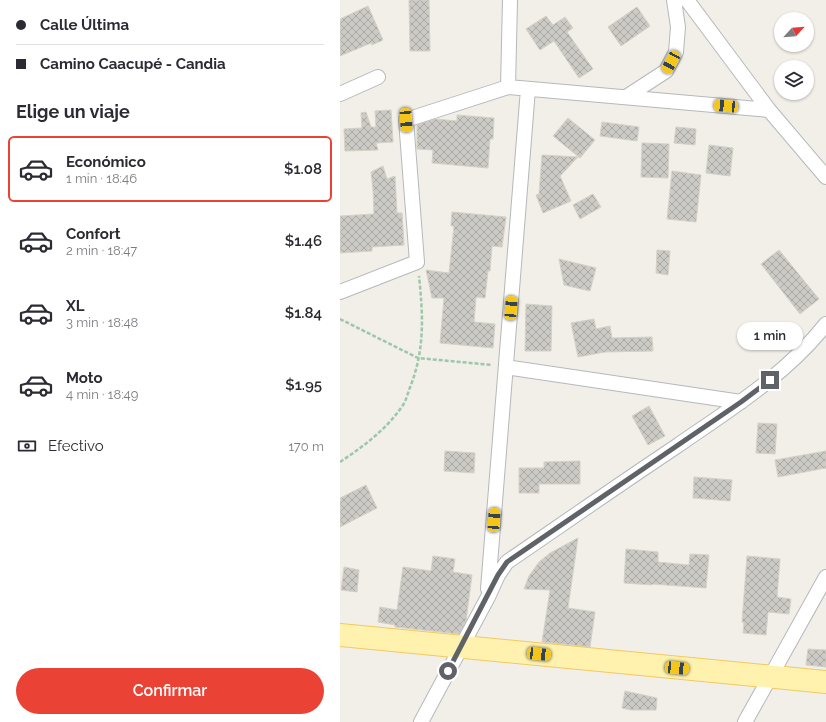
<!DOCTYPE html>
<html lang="es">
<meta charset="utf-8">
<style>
:root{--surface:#fff;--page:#f7f7f7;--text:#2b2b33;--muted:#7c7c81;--line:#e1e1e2;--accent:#ea4335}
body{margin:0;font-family:Raleway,sans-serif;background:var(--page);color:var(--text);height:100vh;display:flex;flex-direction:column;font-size:15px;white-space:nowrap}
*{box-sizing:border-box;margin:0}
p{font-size:13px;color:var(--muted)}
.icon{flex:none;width:22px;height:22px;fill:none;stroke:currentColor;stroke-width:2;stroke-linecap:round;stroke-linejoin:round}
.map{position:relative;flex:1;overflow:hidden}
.sheet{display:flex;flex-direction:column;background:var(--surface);width:340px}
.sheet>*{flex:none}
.banner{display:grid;align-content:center;height:88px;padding:0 16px;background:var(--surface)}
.needle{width:26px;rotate:64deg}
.controls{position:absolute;left:434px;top:12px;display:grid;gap:8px}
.controls a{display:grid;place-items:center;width:40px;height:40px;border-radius:50%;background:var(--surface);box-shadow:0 1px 3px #0004;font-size:20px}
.end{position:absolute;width:18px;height:18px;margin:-9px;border:5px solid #5f6368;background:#fff;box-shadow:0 0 0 2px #fff}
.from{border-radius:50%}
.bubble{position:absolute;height:28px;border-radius:14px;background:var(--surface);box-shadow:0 1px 3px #0004;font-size:13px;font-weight:600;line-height:28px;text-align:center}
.car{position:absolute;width:12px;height:24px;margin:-12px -6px;border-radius:5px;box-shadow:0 0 3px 1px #0007;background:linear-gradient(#f5c518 24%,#345 0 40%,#f5c518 0 76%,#345 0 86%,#f5c518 0)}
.banner b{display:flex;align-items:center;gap:14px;height:38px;font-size:15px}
.banner b+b{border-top:1px solid var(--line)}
.banner i{width:10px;height:10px;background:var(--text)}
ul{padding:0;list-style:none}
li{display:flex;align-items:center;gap:12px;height:66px;margin:0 8px 6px;padding:0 8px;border:2px solid transparent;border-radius:6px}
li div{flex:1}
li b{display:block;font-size:15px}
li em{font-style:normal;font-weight:600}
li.selected{border-color:var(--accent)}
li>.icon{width:36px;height:36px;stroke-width:1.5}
h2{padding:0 16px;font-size:18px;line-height:48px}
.pay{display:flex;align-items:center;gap:10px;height:44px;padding:0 16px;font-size:15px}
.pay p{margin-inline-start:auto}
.primary-button{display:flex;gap:8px;margin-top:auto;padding:8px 16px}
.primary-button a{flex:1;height:46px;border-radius:24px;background:var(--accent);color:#fff;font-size:16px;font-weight:600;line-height:46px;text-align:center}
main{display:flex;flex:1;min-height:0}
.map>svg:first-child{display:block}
</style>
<main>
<section class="sheet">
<div class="banner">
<b><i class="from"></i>Calle Última</b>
<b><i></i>Camino Caacupé - Candia</b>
</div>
<h2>Elige un viaje</h2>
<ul>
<li class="selected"><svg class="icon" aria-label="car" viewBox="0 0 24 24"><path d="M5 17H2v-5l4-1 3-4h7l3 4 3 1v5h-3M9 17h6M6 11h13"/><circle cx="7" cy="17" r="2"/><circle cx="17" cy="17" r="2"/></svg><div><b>Económico</b><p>1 min · 18:46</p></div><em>$1.08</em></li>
<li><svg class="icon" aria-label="car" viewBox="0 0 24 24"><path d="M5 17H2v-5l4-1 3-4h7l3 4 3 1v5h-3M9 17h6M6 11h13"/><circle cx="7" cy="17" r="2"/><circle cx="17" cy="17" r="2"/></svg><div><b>Confort</b><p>2 min · 18:47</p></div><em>$1.46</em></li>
<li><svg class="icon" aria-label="car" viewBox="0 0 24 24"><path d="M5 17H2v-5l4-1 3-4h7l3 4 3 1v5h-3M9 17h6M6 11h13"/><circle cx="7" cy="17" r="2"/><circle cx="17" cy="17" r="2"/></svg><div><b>XL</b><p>3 min · 18:48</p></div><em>$1.84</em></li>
<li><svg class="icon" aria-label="car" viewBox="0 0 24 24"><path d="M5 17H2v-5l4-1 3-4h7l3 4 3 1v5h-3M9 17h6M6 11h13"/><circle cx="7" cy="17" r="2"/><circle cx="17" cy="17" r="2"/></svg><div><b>Moto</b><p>4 min · 18:49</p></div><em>$1.95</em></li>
</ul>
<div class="pay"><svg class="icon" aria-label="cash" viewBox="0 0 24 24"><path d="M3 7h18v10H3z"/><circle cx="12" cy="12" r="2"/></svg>Efectivo<p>170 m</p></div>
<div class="primary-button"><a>Confirmar</a></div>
</section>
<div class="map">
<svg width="486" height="722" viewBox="0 0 486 722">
<defs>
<pattern id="building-cross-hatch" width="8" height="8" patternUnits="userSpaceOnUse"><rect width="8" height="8" fill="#cccac5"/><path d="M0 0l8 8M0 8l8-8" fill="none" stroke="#a9a8a4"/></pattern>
</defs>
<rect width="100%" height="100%" fill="#f1efe8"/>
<!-- building -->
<path fill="url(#building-cross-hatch)" stroke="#d6d1c6" d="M 69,0 L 89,0 L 90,51 L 70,51 Z
M 28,6 L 43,40 L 32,45 L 31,43 L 0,56 L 0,19 Z
M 297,7 L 310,26 L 281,46 L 268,27 Z
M 206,16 L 213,25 L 225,17 L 233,28 L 227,32 L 253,69 L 239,78 L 214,41 L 200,50 L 186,29 Z
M 51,110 L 53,142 L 36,143 L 38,150 L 5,151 L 4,129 L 22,128 L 21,113 L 26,112 L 31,127 L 36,127 L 35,111 Z
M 117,115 L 154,118 L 153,139 L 150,139 L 148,168 L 92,163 L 93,150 L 77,149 L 77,125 L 95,119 L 117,121 Z
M 228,118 L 255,140 L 240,158 L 213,136 Z
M 262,122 L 299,127 L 297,141 L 260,136 Z
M 336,127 L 356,129 L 355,145 L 334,143 Z
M 302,143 L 329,144 L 328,178 L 301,177 Z
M 369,145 L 393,148 L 390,176 L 366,173 Z
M 202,155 L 238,157 L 220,176 L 231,201 L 203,213 L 196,195 L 199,194 Z
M 43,166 L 47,179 L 55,176 L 57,213 L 62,213 L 64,245 L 32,247 L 32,251 L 0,253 L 0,216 L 34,214 L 33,190 L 31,172 Z
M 332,171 L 361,175 L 356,222 L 327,219 Z
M 253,194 L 261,207 L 240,219 L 233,205 Z
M 112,212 L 166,217 L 162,247 L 152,246 L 150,271 L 148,271 L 145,298 L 136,297 L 134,322 L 155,324 L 153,348 L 100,343 L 104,298 L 92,298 L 86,270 L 109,273 L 114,226 L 111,226 Z
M 317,250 L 330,251 L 328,275 L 316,273 Z
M 439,250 L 479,299 L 460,314 L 421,264 Z
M 219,259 L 256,268 L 250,291 L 224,285 Z
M 186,304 L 212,306 L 211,351 L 185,351 Z
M 254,319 L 256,329 L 270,326 L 272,338 L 312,337 L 313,351 L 265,352 L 238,357 L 231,323 Z
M 309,406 L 325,436 L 308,445 L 292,416 Z
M 418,423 L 437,424 L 435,454 L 416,453 Z
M 105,451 L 135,453 L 134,473 L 104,471 Z
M 486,451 L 486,468 L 438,477 L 435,460 Z
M 240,461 L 240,484 L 199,484 L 199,493 L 179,493 L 179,468 L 204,468 L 204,462 Z
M 354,477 L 392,480 L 390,501 L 353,498 Z
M 26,485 L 37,508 L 0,527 L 0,498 Z
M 238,538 L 228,608 L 255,612 L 250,647 L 202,642 L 210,590 L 184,589 L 189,576 L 199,562 L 210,553 Z
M 286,549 L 318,552 L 318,562 L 349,565 L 350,554 L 369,555 L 366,588 L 312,584 L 312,585 L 284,583 Z
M 93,556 L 115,559 L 113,572 L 132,575 L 126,621 L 119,634 L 55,627 L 55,625 L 38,622 L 40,607 L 57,610 L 63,567 L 91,571 Z
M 407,556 L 440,559 L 437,597 L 451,599 L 449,614 L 428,612 L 426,635 L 403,633 L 404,623 L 402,622 Z
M 4,567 L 19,570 L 17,592 L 1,590 Z
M 468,649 L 486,650 L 486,667 L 466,665 Z
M 285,691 L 317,698 L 316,710 L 291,710 L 282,708 Z"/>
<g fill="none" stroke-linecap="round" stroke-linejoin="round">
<defs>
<path id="minor" d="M 347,0 L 429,110 L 486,177
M 168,87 L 170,0
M 0,94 L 38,77
M 286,97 L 326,71 L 336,52 L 338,27 L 334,0
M 0,292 L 77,262 L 66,120 L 168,87 L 429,110
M 166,367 L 401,402
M 148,589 L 188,89
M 81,722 L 148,597 L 158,575 L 167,562 C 224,523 280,484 337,446 C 390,409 446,375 486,324
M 405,722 L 486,577"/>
<path id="primary" d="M 0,635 L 486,682"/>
</defs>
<!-- minor casing -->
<use href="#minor" stroke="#b5b8bc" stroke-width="16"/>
<!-- primary casing -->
<use href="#primary" stroke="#f2c960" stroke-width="24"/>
<!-- path -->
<path stroke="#9cc7a9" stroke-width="2.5" stroke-dasharray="4 2" stroke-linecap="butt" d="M 0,319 L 78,358 L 152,365
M 0,462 C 24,446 47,429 63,405 C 67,399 68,391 71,385 C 85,347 83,315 79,276"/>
<!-- minor -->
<use href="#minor" stroke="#fff" stroke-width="14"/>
<!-- primary -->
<use href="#primary" stroke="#fff2af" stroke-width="22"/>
</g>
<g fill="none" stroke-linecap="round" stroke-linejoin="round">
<!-- route -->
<path stroke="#5f6368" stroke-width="5" d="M 108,671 L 158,575 L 167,562 L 401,402 L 430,380"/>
</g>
</svg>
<div class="controls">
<a><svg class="needle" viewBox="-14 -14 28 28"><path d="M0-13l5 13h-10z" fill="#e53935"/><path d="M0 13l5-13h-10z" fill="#7c7c81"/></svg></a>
<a><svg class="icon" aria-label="layers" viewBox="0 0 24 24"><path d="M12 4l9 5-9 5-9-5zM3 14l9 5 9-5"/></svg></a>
</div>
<i class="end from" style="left:108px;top:671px"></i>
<i class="end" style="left:430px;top:380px"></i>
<div class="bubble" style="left:397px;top:322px;width:66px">1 min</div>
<i class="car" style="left:331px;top:62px;rotate:209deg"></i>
<i class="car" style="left:386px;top:106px;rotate:275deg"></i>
<i class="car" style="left:66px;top:120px;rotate:176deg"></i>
<i class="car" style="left:171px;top:308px;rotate:5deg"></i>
<i class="car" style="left:154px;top:520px;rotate:4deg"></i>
<i class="car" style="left:199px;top:654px;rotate:96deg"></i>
<i class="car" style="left:337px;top:668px;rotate:96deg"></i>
</div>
</main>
